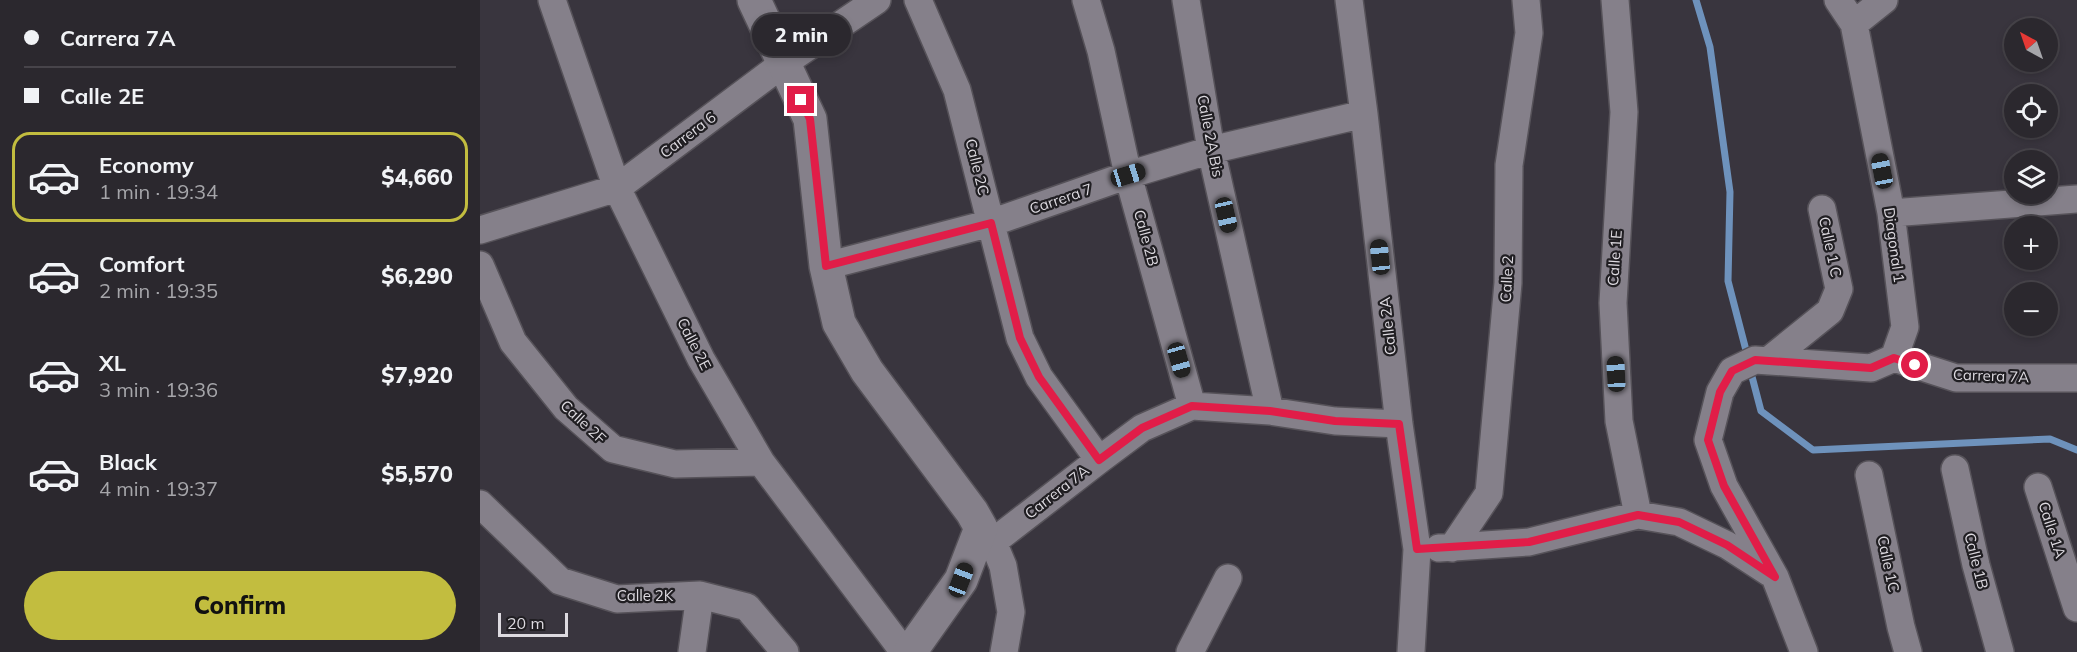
<!DOCTYPE html>
<meta charset="utf-8">
<style>
:root{--surface:#2b282e;--page:#333036;--text:#f1f3f6;--muted:#a6a6aa;--line:#47444a;--accent:#c2bd3f}
body{margin:0;font-family:Mulish,sans-serif;background:var(--page);color:var(--text);height:100vh;display:flex;flex-direction:column;font-size:22px;white-space:nowrap}
*{box-sizing:border-box;margin:0}
p{font-size:20px;color:var(--muted)}
.icon{flex:none;width:33px;height:33px;fill:none;stroke:currentColor;stroke-width:2;stroke-linecap:round;stroke-linejoin:round}
.map{position:relative;flex:1;overflow:hidden}
.side{display:flex;flex-direction:column;background:var(--surface);width:480px}
.side>*{flex:none}
.guide{display:grid;align-content:center;height:132px;padding:0 24px;background:var(--surface)}
.needle{width:39px;rotate:320deg}
.tools{position:absolute;left:1524px;top:18px;display:grid;gap:12px}
.tools a{display:grid;place-items:center;width:54px;height:54px;border-radius:50%;background:var(--surface);box-shadow:0 3px 9px #0003,0 0 0 2px var(--line);font-size:30px}
.scale{position:absolute;left:18px;bottom:15px;width:70px;box-sizing:border-box;padding-left:6px;border:3px solid #dddae0;border-top:0;font-size:16px;line-height:21px;white-space:nowrap;color:#dddae0;-webkit-text-stroke:4px #201e22;paint-order:stroke}
.end{position:absolute;width:27px;height:27px;margin:-14px;border:8px solid #e11d48;background:#fff;box-shadow:0 0 0 3px #fff}
.from{border-radius:50%}
.bubble{position:absolute;height:42px;border-radius:21px;background:var(--surface);box-shadow:0 3px 9px #0003,0 0 0 2px var(--line);font-size:20px;font-weight:800;line-height:42px;text-align:center}
.car{position:absolute;width:18px;height:36px;margin:-18px -9px;border-radius:8px;box-shadow:0 0 4px 2px #0007;background:linear-gradient(#222 24%,#8ab4d8 0 40%,#222 0 76%,#8ab4d8 0 86%,#222 0)}
.guide b{display:flex;align-items:center;gap:21px;height:57px;font-size:22px}
.guide b+b{border-top:2px solid var(--line)}
.guide i{width:15px;height:15px;background:var(--text)}
ul{padding:0;list-style:none}
li{display:flex;align-items:center;gap:18px;height:90px;margin:0 12px 9px;padding:0 12px;border:3px solid transparent;border-radius:18px}
li div{flex:1}
li b{display:block;font-size:22px}
li em{font-style:normal;font-weight:800}
li.selected{border-color:var(--accent)}
li>.icon{width:54px;height:54px;stroke-width:1.5}
.primary-button{display:flex;gap:12px;margin-top:auto;padding:12px 24px}
.primary-button a{flex:1;height:69px;border-radius:36px;background:var(--accent);color:#111;font-size:24px;font-weight:800;line-height:69px;text-align:center}
main{display:flex;flex:1;min-height:0}
.map>svg:first-child{display:block}
</style>
<main>
<section class="side">
<div class="guide">
<b><i class="from"></i>Carrera 7A</b>
<b><i></i>Calle 2E</b>
</div>
<ul>
<li class="selected"><svg class="icon" aria-label="car" viewBox="0 0 24 24"><path d="M5 17H2v-5l4-1 3-4h7l3 4 3 1v5h-3M9 17h6M6 11h13"/><circle cx="7" cy="17" r="2"/><circle cx="17" cy="17" r="2"/></svg><div><b>Economy</b><p>1 min · 19:34</p></div><em>$4,660</em></li>
<li><svg class="icon" aria-label="car" viewBox="0 0 24 24"><path d="M5 17H2v-5l4-1 3-4h7l3 4 3 1v5h-3M9 17h6M6 11h13"/><circle cx="7" cy="17" r="2"/><circle cx="17" cy="17" r="2"/></svg><div><b>Comfort</b><p>2 min · 19:35</p></div><em>$6,290</em></li>
<li><svg class="icon" aria-label="car" viewBox="0 0 24 24"><path d="M5 17H2v-5l4-1 3-4h7l3 4 3 1v5h-3M9 17h6M6 11h13"/><circle cx="7" cy="17" r="2"/><circle cx="17" cy="17" r="2"/></svg><div><b>XL</b><p>3 min · 19:36</p></div><em>$7,920</em></li>
<li><svg class="icon" aria-label="car" viewBox="0 0 24 24"><path d="M5 17H2v-5l4-1 3-4h7l3 4 3 1v5h-3M9 17h6M6 11h13"/><circle cx="7" cy="17" r="2"/><circle cx="17" cy="17" r="2"/></svg><div><b>Black</b><p>4 min · 19:37</p></div><em>$5,570</em></li>
</ul>
<div class="primary-button"><a>Confirm</a></div>
</section>
<div class="map">
<svg width="1597" height="652" viewBox="0 0 1597 652">
<rect width="100%" height="100%" fill="#39353e"/>
<g fill="none" stroke-linecap="round" stroke-linejoin="round">
<!-- stream -->
<path stroke="#6e92bc" stroke-width="7" d="M 1216,0 L 1230,47 L 1250,192 L 1248,281 L 1268,358
M 1270,369 L 1281,411 L 1333,450 L 1570,439 L 1597,450"/>
<defs>
<path id="street" d="M 72,0 L 137,188 L 221,359 L 281,462 L 424,652
M 438,0 L 477,90 L 540,338 L 559,377 L 619,460
M 606,0 L 621,51 L 648,175 L 712,406
M 706,0 L 731,150 L 790,411
M 869,0 L 884,114 L 919,424 L 937,549 L 931,652
M 1135,0 L 1144,112 L 1133,303 L 1139,421 L 1158,515
M 1358,0 L 1374,24 L 1411,213 L 1425,327 L 1414,358
M 1374,24 L 1404,0
M 1411,213 L 1597,199
M 0,230 L 137,188 L 304,63 L 397,0
M 0,265 L 33,342 L 86,408 L 133,449 L 195,464 L 281,462
M 346,266 L 511,223 L 648,175 L 731,150 L 884,114
M 1288,361 L 1350,311 L 1359,289 L 1342,209
M 1475,469 L 1496,565 L 1520,652
M 1389,475 L 1421,627 L 1428,652
M 1558,487 L 1597,608
M 0,504 L 80,581 L 137,599 L 220,595 L 267,607 L 305,652
M 502,529 L 513,542 L 523,566 L 531,612 L 524,652
M 513,542 L 619,460 L 662,428 L 712,406 L 790,411 L 855,421 L 919,424
M 959,548 L 1049,542 L 1158,515 L 1199,522 L 1247,545 L 1290,573
M 972,548 L 1009,493 L 1028,283 L 1029,165 L 1049,33 L 1046,0
M 212,652 L 220,595
M 710,652 L 748,578
M 1324,652 L 1295,577 L 1244,486 L 1228,440 L 1240,392 L 1252,371 L 1275,360 L 1391,368 L 1414,358 L 1476,378 L 1597,378"/>
<path id="secondary" d="M 274,0 L 330,119 L 346,266 L 359,323 L 387,371 L 492,512 L 501,528 L 481,580 L 430,652"/>
</defs>
<!-- street casing -->
<use href="#street" stroke="#565259" stroke-width="30"/>
<!-- secondary casing -->
<use href="#secondary" stroke="#565259" stroke-width="36"/>
<!-- street -->
<use href="#street" stroke="#85808a" stroke-width="27"/>
<!-- secondary -->
<use href="#secondary" stroke="#85808a" stroke-width="33"/>
</g>
<g fill="none" stroke-linecap="round" stroke-linejoin="round">
<!-- route -->
<path stroke="#e11d48" stroke-width="8" d="M 321,100 L 330,119 L 346,266 L 511,223 L 540,338 L 559,377 L 619,460 L 662,428 L 712,406 L 790,411 L 855,421 L 919,424 L 937,549 L 1049,542 L 1158,515 L 1199,522 L 1247,545 L 1295,577 L 1244,486 L 1228,440 L 1240,392 L 1252,371 L 1275,360 L 1391,368 L 1414,358 L 1435,365"/>
</g>
<g text-anchor="middle" stroke-width="4.5" stroke-linejoin="round" paint-order="stroke">
<!-- street labels -->
<g font-size="15" fill="#dddae0" stroke="#201e22">
<text transform="translate(208 135) rotate(-37)" y="5">Carrera 6</text>
<text transform="translate(730 136) rotate(79)" y="5">Calle 2A Bis</text>
<text transform="translate(497 167) rotate(76)" y="5">Calle 2C</text>
<text transform="translate(581 199) rotate(-19)" y="5">Carrera 7</text>
<text transform="translate(666 238) rotate(75)" y="5">Calle 2B</text>
<text transform="translate(1414 245) rotate(82)" y="5">Diagonal 1</text>
<text transform="translate(1350 247) rotate(78)" y="5">Calle 1 C</text>
<text transform="translate(1135 258) rotate(-86)" y="5">Calle 1E</text>
<text transform="translate(1027 279) rotate(-87)" y="5">Calle 2</text>
<text transform="translate(908 326) rotate(-96)" y="5">Calle 2A</text>
<text transform="translate(214 344) rotate(63)" y="5">Calle 2E</text>
<text transform="translate(1511 376) rotate(2)" y="5">Carrera 7A</text>
<text transform="translate(103 422) rotate(43)" y="5">Calle 2F</text>
<text transform="translate(577 492) rotate(-38)" y="5">Carrera 7A</text>
<text transform="translate(1572 530) rotate(72)" y="5">Calle 1A</text>
<text transform="translate(1496 561) rotate(76)" y="5">Calle 1B</text>
<text transform="translate(1408 564) rotate(78)" y="5">Calle 1C</text>
<text x="165" y="601">Calle 2K</text>
</g>
</g>
</svg>
<div class="tools">
<a><svg class="needle" viewBox="-14 -14 28 28"><path d="M0-13l5 13h-10z" fill="#e53935"/><path d="M0 13l5-13h-10z" fill="#a6a6aa"/></svg></a>
<a><svg class="icon" aria-label="locate" viewBox="0 0 24 24"><circle cx="12" cy="12" r="6"/><path d="M12 2v4M12 18v4M2 12h4M18 12h4"/></svg></a>
<a><svg class="icon" aria-label="layers" viewBox="0 0 24 24"><path d="M12 4l9 5-9 5-9-5zM3 14l9 5 9-5"/></svg></a>
<a>+</a>
<a>−</a>
</div>
<div class="scale">20 m</div>
<i class="end from" style="left:1435px;top:365px"></i>
<i class="end" style="left:321px;top:100px"></i>
<div class="bubble" style="left:272px;top:14px;width:99px">2 min</div>
<i class="car" style="left:1402px;top:171px;rotate:349deg"></i>
<i class="car" style="left:648px;top:175px;rotate:73deg"></i>
<i class="car" style="left:746px;top:215px;rotate:167deg"></i>
<i class="car" style="left:900px;top:257px;rotate:354deg"></i>
<i class="car" style="left:699px;top:360px;rotate:164deg"></i>
<i class="car" style="left:1136px;top:374px;rotate:357deg"></i>
<i class="car" style="left:481px;top:580px;rotate:21deg"></i>
</div>
</main>
